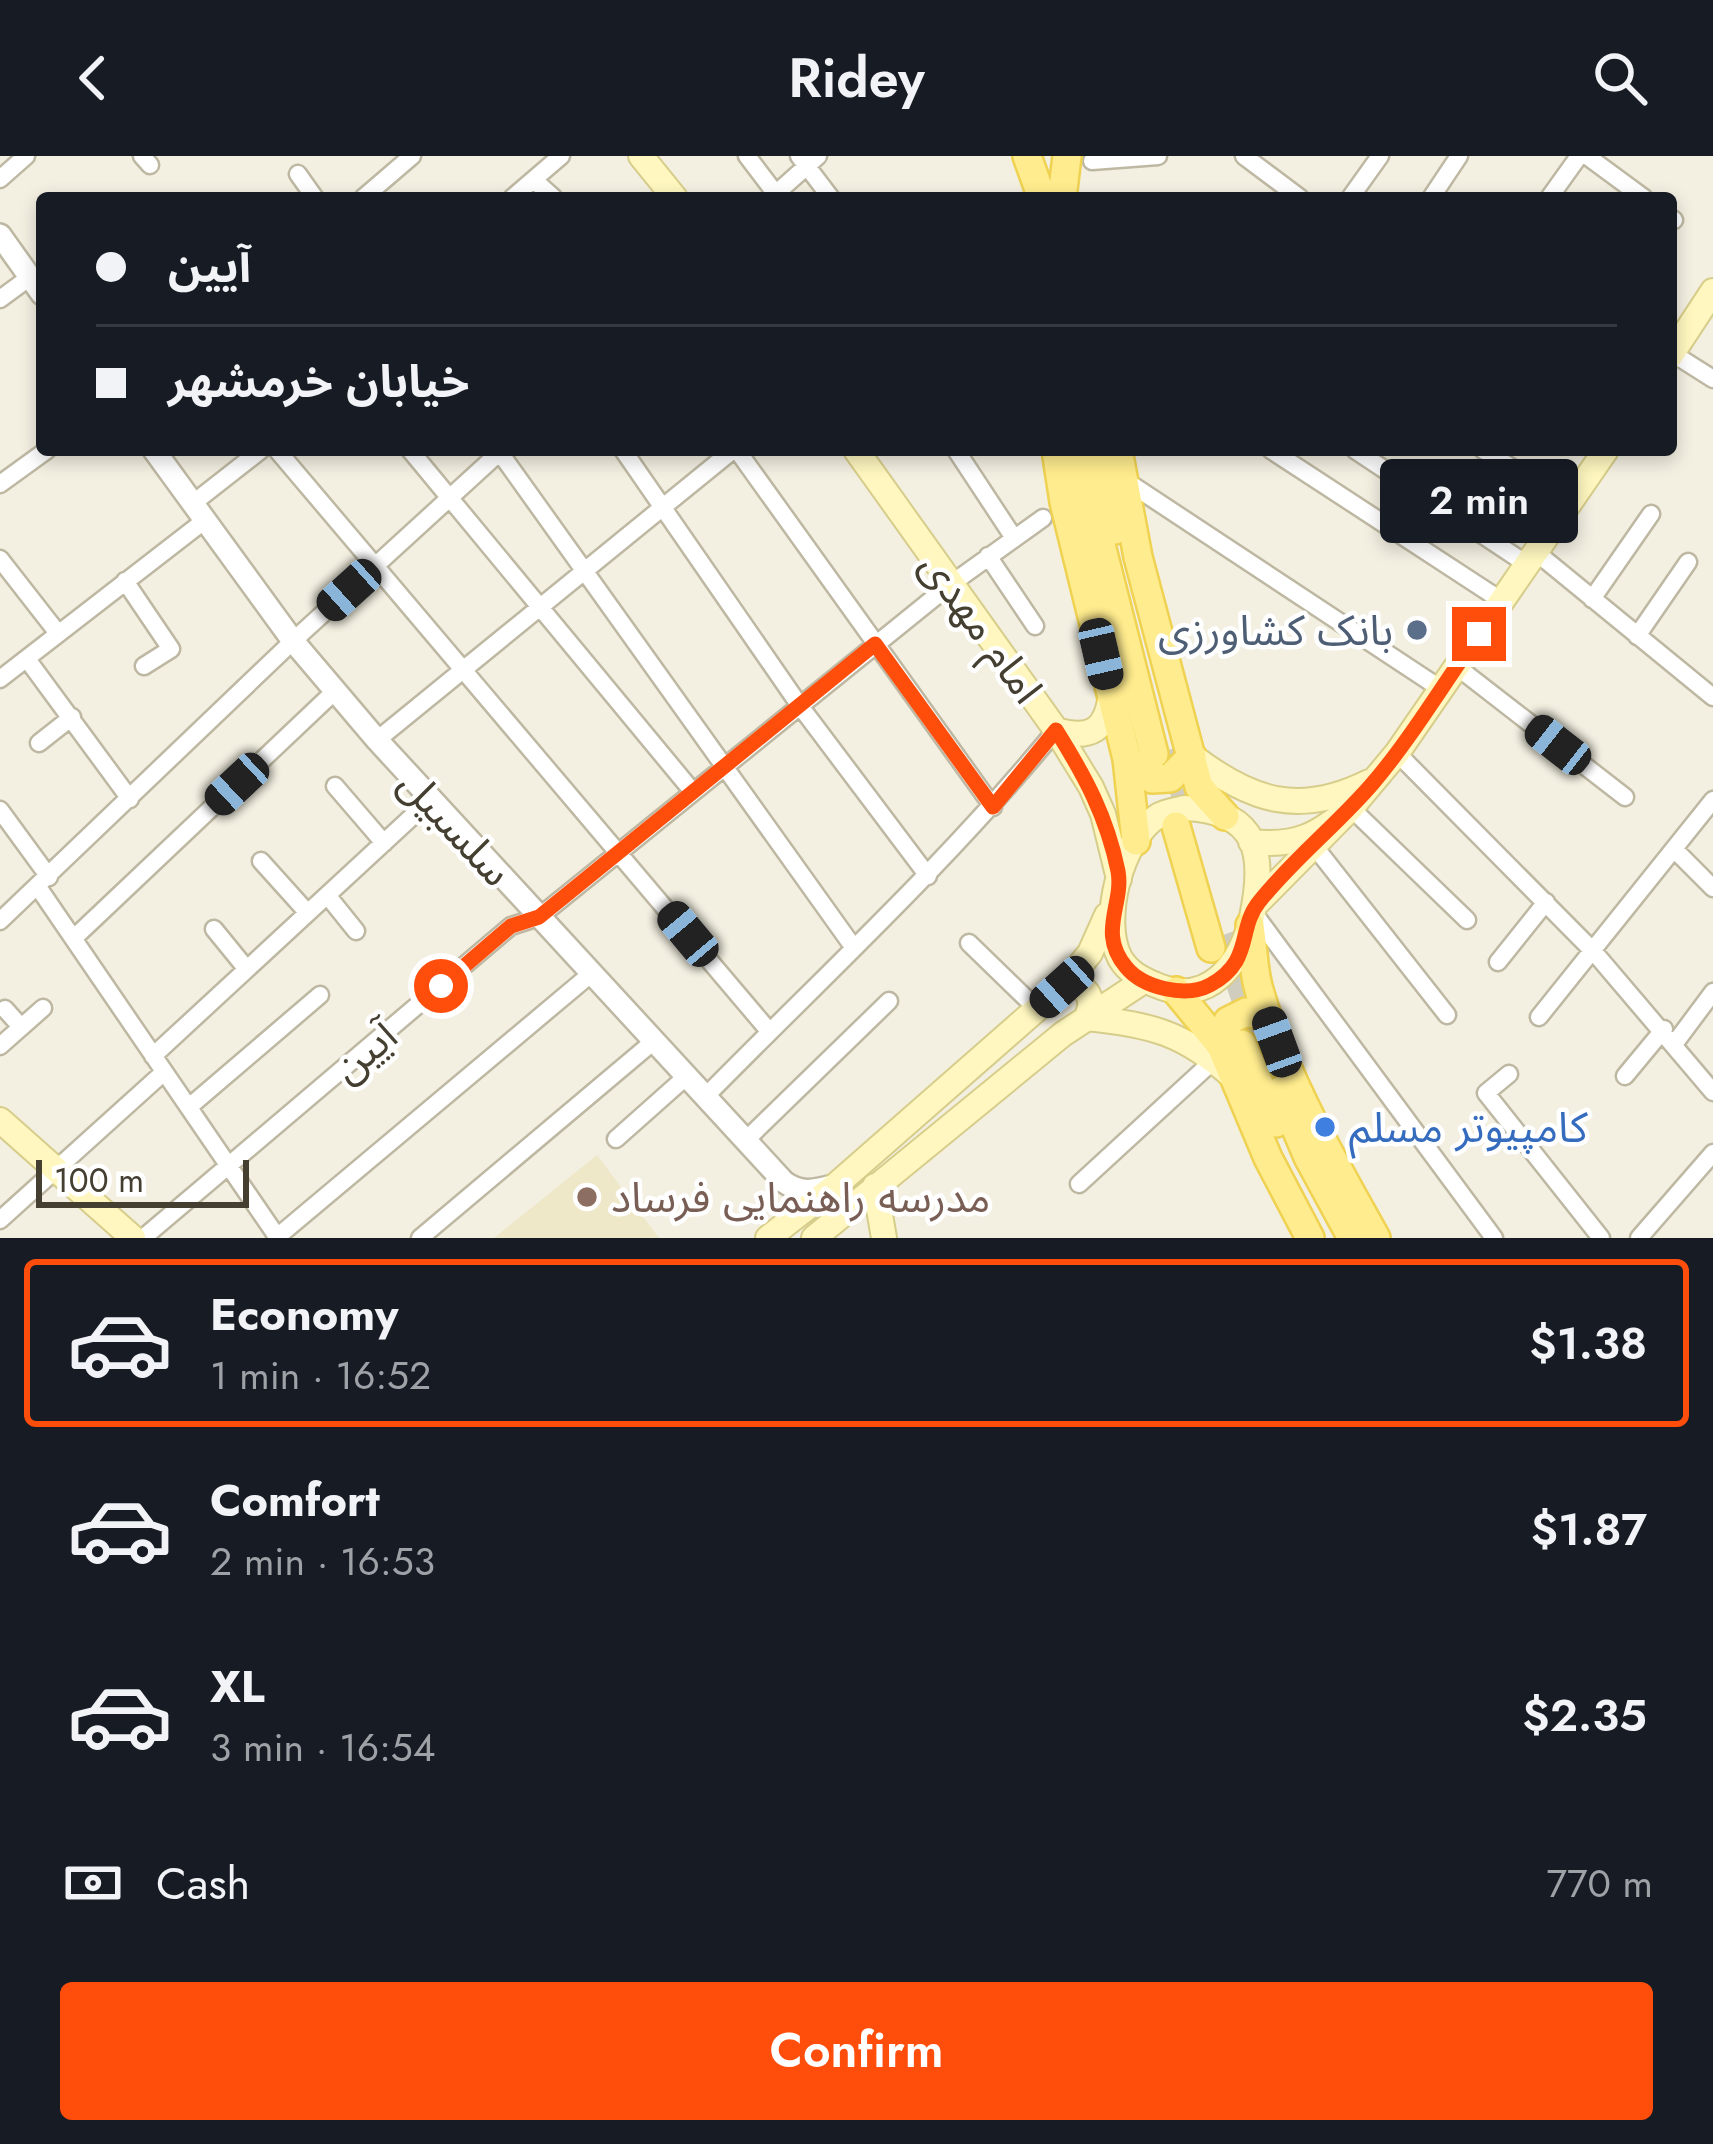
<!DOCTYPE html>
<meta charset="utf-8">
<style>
:root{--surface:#171b24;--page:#242831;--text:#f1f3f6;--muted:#9ea1a6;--line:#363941;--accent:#ff4d0c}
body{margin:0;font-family:Jost,"Noto Sans Arabic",sans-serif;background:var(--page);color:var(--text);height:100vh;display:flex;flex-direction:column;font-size:45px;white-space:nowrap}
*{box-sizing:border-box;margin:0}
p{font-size:39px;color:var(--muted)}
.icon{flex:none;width:66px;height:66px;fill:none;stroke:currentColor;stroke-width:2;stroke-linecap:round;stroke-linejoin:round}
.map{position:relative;height:1082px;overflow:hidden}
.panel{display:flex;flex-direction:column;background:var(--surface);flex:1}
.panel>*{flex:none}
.banner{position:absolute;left:36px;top:36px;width:1641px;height:264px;border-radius:12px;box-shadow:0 6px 18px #0003;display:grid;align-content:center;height:264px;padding:0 60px;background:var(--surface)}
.scale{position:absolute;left:36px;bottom:30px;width:213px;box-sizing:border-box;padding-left:12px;border:6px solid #443f31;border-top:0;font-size:33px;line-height:42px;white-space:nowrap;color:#443f31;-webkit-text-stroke:9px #fff;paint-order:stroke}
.end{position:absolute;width:54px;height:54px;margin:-27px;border:15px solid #ff4d0c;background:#fff;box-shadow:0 0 0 6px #fff}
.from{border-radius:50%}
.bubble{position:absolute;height:84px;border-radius:12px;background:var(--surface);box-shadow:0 6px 18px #0003;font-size:39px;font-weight:600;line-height:84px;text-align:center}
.car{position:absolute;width:36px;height:72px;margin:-36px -18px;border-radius:15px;box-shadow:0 0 9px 3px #0007;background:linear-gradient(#222 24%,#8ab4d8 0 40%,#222 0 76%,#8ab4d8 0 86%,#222 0)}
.banner b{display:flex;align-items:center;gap:42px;height:114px;font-size:45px}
.banner b+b{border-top:3px solid var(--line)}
.banner i{width:30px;height:30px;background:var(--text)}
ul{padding:21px 0 0;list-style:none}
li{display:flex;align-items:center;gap:36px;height:168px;margin:0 24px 18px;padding:0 36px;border:6px solid transparent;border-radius:12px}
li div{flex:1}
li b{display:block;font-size:45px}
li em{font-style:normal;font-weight:600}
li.on{border-color:var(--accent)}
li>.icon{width:108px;height:108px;stroke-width:1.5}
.pay{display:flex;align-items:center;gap:30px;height:132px;padding:0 60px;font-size:45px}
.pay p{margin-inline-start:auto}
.primary-button{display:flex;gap:24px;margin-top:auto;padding:24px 60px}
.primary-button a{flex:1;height:138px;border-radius:12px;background:var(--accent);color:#fff;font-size:48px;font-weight:600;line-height:138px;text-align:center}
header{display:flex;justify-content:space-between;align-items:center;height:156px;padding:0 60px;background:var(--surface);font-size:54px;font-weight:600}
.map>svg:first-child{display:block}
</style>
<header><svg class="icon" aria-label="back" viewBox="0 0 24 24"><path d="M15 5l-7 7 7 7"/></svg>Ridey<svg class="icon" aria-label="search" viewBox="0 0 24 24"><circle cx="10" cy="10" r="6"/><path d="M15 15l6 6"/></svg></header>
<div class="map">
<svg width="1713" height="1082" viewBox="0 0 1713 1082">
<rect width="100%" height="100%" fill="#f3efe1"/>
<!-- education -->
<path fill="#eee8c9" d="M 597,999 L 659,1082 L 494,1082 Z"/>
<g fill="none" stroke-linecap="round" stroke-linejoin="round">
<!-- primary-tunnel -->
<path stroke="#d0ccbe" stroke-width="27" stroke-dasharray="27 14" stroke-linecap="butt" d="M 1172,593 L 1193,670
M 1223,779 L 1258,881"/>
<defs>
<path id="minor" d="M 142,0 L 150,9
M 747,0 L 779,42
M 799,0 L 831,42
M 1244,0 L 1300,42
M 1587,0 L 1644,42
M 1092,5 L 1158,0
M 298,18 L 315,42
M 0,23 L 26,0
M 534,24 L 554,42
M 363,42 L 412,0
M 512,42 L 561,0
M 771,42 L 818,0
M 1350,42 L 1380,0
M 1431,42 L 1459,0
M 1549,42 L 1579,0
M 1671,62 L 1674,64
M 0,143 L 30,121
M 1672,197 L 1713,223
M 277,294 L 769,875
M 410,294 L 693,636
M 498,294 L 854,792
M 623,294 L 800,550 L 928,720
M 737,294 L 993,651
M 956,294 L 1014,382
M 1271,294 L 1502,445
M 1355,294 L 1528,409
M 1483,294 L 1570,347
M 1123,323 L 1441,533
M 0,328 L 47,294
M 192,348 L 261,294
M 1537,397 L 1713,541
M 988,400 L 1035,470
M 0,403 L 57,476
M 125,425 L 171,493 L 144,510
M 1592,443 L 1651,358
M 1637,480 L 1688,406
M 27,503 L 130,643
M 1456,510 L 1625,641
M 0,523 L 204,365
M 377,584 L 733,294
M 39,587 L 72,561
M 1397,597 L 1594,796 L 1713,936
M 335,630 L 384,687
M 1351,652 L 1467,764
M 0,654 L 49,721
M 1315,691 L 1447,859
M 1675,694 L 1713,732
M 261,705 L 306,755
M 38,731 L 278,1082
M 327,739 L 356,775
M 1253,756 L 1494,1082
M 0,765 L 293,485 L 502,294
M 214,773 L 245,811
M 74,782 L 335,535
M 969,787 L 1037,853
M 1498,806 L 1546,746
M 5,853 L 21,871
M 1539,861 L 1713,644
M 1675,887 L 1713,836
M 0,890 L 43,852
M 153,900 L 430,644
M 1509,918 L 1486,937 L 1601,1082
M 1625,920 L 1664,873
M 706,940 C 825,819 949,705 1056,574
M 189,951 L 320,839
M 616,983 L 688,919
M 746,984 L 889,845
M 1079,1028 L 1214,904
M 0,1064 L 164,916
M 143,1082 L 511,770 L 539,761 L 951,428 L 1043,362
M 276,1082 L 592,817
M 420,1082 L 654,885
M 1639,1082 L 1713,997"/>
<path id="tertiary" d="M 0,79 L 42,138
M 154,294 L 293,485 L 377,584 L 784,1026 C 801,1038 813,1035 833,1030"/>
<path id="secondary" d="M 641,0 L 675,42
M 1671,199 L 1713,135
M 856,294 L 1056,574 L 1091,631 L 1103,658 L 1119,723
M 1056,574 C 1090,584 1106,575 1111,539
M 1192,600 C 1251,645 1299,661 1369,626
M 1185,652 C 1260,655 1265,700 1252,761 C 1241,807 1209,852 1156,829 C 1141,823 1128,816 1120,802 C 1100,765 1121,682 1158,660 C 1166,655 1177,654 1185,652 Z
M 1351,652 L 1397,597 L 1606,294
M 1251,686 C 1299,691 1315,679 1351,652 L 1255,749
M 1062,831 C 1085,825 1097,841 1086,862 C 1150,868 1185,877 1234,922
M 0,964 L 133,1082
M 875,1030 L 884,1082
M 768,1082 L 835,1030 L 1062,831 L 1090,797 L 1107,759
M 814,1082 L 1063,878 L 1145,824"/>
<path id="primary" d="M 1027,0 L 1042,42
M 1062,42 L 1067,0
M 1056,294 L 1064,346 L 1127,603 L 1136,685
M 1077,294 L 1154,598
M 1097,294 L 1115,374
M 1118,294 L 1138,401 L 1199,631 L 1225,660
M 1127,603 L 1152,623 L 1170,622 L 1192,600
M 1176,670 L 1211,792
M 1250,769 C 1253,790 1253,814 1259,834 C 1284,921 1332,1003 1376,1082
M 1176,835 L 1221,890 L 1268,1002 L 1310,1082
M 1242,888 L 1276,967
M 1221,890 L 1228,865 L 1246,856 L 1269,862
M 1280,935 L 1308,1001 L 1352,1082"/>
</defs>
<!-- minor casing -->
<use href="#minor" stroke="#beb8a3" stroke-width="21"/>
<!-- tertiary casing -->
<use href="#tertiary" stroke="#beb8a3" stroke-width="26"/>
<!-- secondary casing -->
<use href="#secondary" stroke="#d7cd8b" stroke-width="28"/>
<!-- primary casing -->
<use href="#primary" stroke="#efd252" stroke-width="32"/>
<!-- minor -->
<use href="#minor" stroke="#fff" stroke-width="16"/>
<!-- tertiary -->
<use href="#tertiary" stroke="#fff" stroke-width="21"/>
<!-- secondary -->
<use href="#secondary" stroke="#fff7bf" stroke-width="24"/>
<!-- primary -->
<use href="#primary" stroke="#ffec8e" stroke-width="27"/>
</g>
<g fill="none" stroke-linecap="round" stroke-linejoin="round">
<!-- route -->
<path stroke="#ff4d0c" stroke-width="15" d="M 441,830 L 511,770 L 539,761 L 875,488 L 993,651 L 1056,574 C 1085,620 1107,661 1118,715 C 1124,749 1097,776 1126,811 C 1143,832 1186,842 1210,829 C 1254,805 1237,773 1259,746 C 1293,703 1337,669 1373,627 C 1412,581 1444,527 1479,478"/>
</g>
<!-- markers -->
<circle fill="#5c6f8a" stroke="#fff" stroke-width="4.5" cx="1417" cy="474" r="12"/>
<circle fill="#3f7fe0" stroke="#fff" stroke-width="4.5" cx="1325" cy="971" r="12"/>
<circle fill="#8d6e63" stroke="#fff" stroke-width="4.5" cx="587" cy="1041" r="12"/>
<g text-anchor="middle" stroke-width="9" stroke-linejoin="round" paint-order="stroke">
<!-- street labels -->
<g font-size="42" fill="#443f31" stroke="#fff">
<text transform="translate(982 471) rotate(54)" y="15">امام مهدی</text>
<text transform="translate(456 671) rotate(47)" y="15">سلسبیل</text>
<text transform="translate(364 895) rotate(-40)" y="15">آیین</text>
</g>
<!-- service labels -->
<g font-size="42" fill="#4e5e75" stroke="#fff" text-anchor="end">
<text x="1393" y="489">بانک کشاورزی</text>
</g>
<!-- shop labels -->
<g font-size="42" fill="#366cbe" stroke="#fff" text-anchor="start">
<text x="1349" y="986">کامپیوتر مسلم</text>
</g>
<!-- education labels -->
<g font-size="42" fill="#785e54" stroke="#fff" text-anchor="start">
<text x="611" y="1056">مدرسه راهنمایی فرساد</text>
</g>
</g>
</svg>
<div class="scale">100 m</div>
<i class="end from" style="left:441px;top:830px"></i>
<i class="end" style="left:1479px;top:478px"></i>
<div class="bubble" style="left:1380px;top:303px;width:198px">2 min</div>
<i class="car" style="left:349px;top:434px;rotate:228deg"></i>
<i class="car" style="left:1101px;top:498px;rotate:167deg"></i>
<i class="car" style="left:1558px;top:589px;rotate:308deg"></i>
<i class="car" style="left:237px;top:628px;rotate:227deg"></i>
<i class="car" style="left:688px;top:778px;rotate:320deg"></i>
<i class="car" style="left:1062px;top:831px;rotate:228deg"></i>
<i class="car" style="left:1277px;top:886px;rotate:340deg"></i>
<div class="banner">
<b><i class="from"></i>آیین</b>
<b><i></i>خیابان خرمشهر</b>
</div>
</div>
<section class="panel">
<ul>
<li class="on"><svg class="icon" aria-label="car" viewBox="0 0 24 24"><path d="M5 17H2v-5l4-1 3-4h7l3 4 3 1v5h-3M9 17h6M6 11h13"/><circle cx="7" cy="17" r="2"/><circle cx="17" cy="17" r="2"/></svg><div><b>Economy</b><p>1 min · 16:52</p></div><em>$1.38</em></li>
<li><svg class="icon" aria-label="car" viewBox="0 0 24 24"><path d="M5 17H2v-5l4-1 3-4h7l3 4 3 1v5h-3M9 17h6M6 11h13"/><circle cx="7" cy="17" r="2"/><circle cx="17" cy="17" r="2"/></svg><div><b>Comfort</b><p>2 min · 16:53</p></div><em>$1.87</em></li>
<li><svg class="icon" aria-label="car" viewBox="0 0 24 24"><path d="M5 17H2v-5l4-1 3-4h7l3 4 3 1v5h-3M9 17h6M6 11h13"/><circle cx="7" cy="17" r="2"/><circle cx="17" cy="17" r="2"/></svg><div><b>XL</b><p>3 min · 16:54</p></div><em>$2.35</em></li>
</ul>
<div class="pay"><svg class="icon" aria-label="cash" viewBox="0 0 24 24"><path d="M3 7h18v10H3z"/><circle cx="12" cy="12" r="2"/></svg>Cash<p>770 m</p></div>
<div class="primary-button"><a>Confirm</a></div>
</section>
